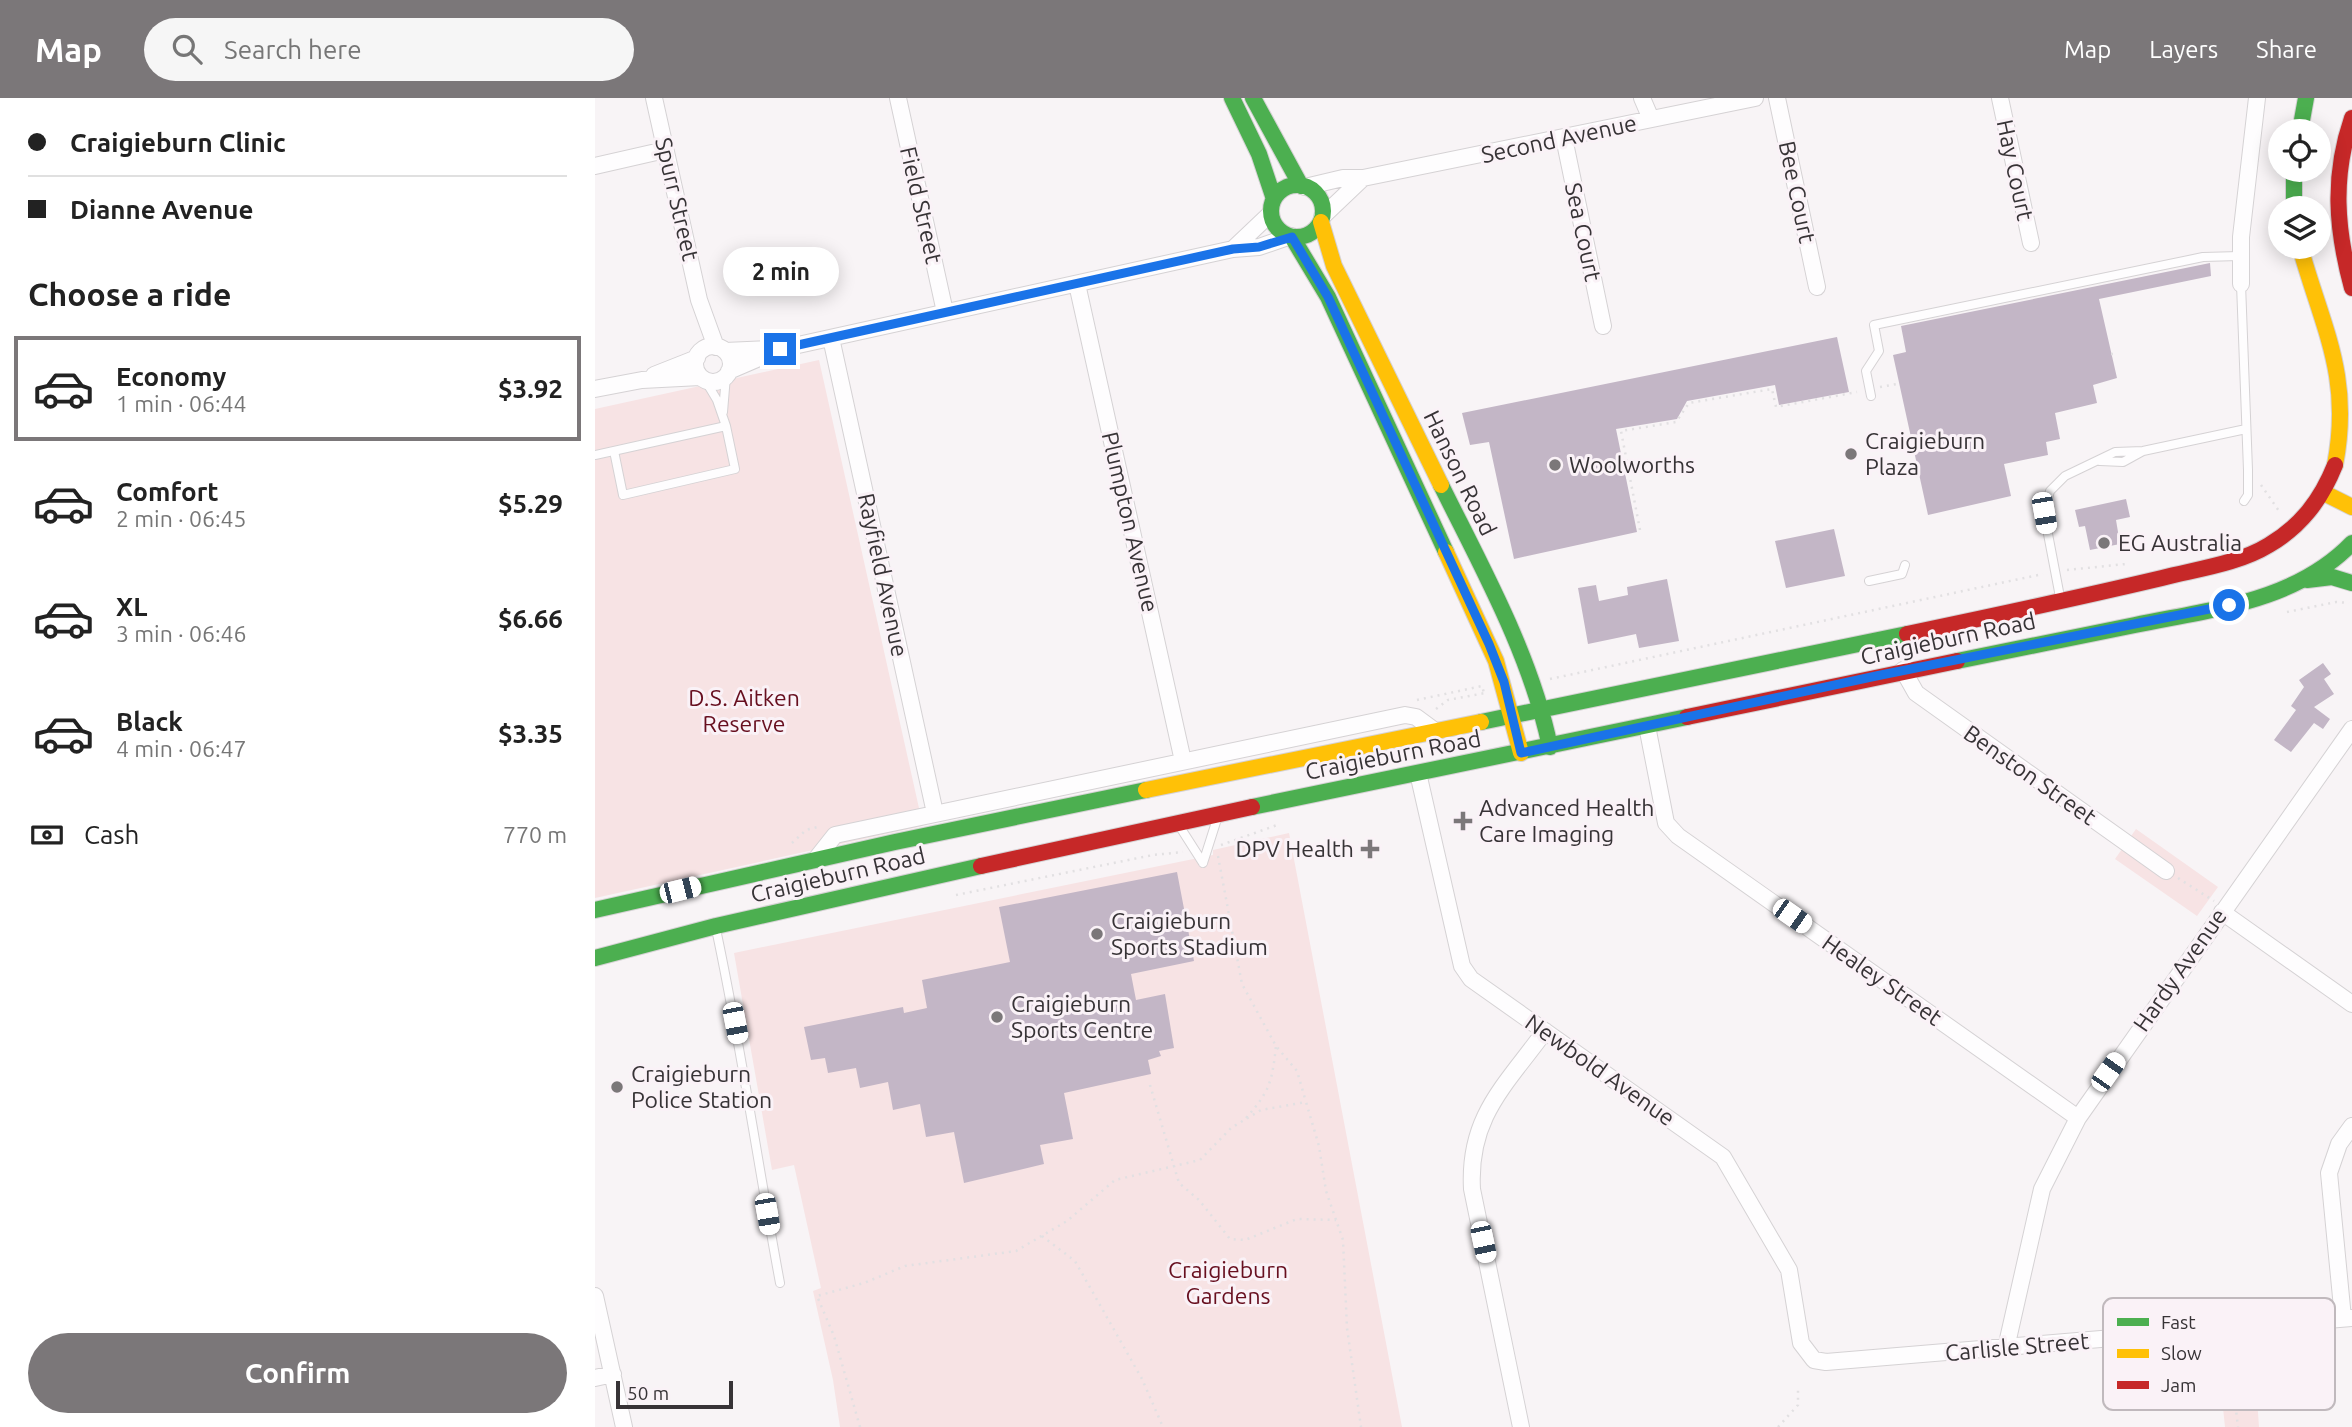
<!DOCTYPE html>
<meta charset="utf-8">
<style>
:root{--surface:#fff;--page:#f6f6f6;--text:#222;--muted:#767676;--line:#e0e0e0;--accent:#7b7779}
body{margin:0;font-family:Ubuntu,sans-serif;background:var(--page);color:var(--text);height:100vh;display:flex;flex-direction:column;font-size:26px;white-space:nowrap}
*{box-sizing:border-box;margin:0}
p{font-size:23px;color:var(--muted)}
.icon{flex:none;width:38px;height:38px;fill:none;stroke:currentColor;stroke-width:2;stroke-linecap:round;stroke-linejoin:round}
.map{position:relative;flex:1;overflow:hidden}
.details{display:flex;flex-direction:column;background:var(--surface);width:595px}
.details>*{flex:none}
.banner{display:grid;align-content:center;height:154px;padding:0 28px;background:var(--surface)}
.buttons{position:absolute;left:1673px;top:21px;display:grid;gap:14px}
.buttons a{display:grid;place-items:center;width:63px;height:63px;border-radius:50%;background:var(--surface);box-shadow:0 4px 18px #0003;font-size:35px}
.scale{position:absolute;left:21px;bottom:18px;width:117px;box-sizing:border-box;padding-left:7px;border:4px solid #373336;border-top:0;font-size:19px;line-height:24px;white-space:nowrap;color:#373336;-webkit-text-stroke:5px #faf2f7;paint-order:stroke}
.end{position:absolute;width:32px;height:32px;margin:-16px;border:9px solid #1a73e8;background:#fff;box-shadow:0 0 0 4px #fff}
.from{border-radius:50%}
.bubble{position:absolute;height:49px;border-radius:24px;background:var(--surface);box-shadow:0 4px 18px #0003;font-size:23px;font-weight:600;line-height:49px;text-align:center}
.car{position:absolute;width:21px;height:42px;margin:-21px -10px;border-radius:9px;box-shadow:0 0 5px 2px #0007;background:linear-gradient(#fff 24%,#345 0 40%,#fff 0 76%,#345 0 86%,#fff 0)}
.banner b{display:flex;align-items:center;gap:24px;height:66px;font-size:26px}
.banner b+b{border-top:2px solid var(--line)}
.banner i{width:18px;height:18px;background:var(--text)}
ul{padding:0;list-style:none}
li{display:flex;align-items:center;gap:21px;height:105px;margin:0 14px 10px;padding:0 14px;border:4px solid transparent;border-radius:0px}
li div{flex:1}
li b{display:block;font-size:26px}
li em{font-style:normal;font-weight:600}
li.selected{border-color:var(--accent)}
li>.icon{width:63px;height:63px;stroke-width:1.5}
h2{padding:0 28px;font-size:32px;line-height:84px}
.pay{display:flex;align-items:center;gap:18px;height:77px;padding:0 28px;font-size:26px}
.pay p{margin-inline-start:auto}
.primary-button{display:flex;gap:14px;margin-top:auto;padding:14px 28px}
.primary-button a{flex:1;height:80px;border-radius:42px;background:var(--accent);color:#fff;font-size:28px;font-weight:600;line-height:80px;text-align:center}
header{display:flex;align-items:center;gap:42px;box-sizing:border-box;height:98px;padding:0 35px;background:var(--accent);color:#fff}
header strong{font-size:33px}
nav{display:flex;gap:38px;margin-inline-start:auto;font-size:24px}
.search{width:490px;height:63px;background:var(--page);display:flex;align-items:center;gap:18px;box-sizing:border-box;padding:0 24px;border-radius:38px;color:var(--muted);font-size:26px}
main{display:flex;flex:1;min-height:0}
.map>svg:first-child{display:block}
</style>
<header>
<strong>Map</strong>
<div class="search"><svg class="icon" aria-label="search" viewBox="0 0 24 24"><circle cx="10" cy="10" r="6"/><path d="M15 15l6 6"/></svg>Search here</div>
<nav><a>Map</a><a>Layers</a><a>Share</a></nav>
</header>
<main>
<section class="details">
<div class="banner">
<b><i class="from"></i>Craigieburn Clinic</b>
<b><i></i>Dianne Avenue</b>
</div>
<h2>Choose a ride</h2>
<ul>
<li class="selected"><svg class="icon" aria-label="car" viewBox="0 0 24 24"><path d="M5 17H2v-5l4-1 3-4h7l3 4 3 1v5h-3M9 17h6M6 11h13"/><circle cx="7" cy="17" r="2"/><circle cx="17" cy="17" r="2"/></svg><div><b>Economy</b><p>1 min · 06:44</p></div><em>$3.92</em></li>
<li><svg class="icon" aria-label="car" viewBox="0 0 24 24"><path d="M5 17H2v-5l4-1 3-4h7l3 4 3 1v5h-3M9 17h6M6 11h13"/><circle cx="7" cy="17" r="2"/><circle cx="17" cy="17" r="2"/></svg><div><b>Comfort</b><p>2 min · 06:45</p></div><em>$5.29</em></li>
<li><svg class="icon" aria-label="car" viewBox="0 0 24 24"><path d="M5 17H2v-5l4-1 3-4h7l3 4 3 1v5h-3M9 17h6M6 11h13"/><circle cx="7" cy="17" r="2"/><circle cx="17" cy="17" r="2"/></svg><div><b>XL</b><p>3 min · 06:46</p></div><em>$6.66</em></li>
<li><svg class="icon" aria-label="car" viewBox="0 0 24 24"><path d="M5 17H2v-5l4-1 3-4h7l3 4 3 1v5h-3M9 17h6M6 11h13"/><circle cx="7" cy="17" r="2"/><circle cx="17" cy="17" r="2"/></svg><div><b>Black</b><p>4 min · 06:47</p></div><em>$3.35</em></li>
</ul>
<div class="pay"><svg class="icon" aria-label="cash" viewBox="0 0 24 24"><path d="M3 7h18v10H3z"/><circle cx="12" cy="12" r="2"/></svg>Cash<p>770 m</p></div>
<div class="primary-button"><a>Confirm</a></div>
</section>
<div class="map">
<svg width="1757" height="1329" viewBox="0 0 1757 1329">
<rect width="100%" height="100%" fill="#f8f4f6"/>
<!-- green -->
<path fill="#f7e3e4" d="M 224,262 L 328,728 L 0,800 L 0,311 Z
M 1541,731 L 1623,789 L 1602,818 L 1520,761 Z
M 694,735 L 807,1329 L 245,1329 L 238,1282 L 218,1193 L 226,1190 L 199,1067 L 177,1072 L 139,855 L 618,757 L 618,752 Z
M 1666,1251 L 1659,1258 L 1664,1329 L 1630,1329 L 1623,1262 L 1617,1256 Z"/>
<!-- building -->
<path fill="#c3b6c6" d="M 1615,165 L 1616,178 L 1504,201 L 1522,280 L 1498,287 L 1502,305 L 1460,315 L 1465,341 L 1451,344 L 1453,357 L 1409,366 L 1416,398 L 1333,417 L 1298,257 L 1311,254 L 1306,228 Z
M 1242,239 L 1254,294 L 1184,307 L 1180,287 L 1092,303 L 1082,321 L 1021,331 L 1042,434 L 919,461 L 894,344 L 875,347 L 867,315 Z
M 1531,401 L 1535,419 L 1521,422 L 1525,446 L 1495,452 L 1490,428 L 1484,429 L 1480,412 Z
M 1239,431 L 1250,478 L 1191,490 L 1180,443 Z
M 1072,481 L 1084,543 L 1044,550 L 1041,536 L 993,546 L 983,490 L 1001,487 L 1004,503 L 1033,497 L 1032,489 Z
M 1728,565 L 1736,576 L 1729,581 L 1739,596 L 1719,609 L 1735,621 L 1728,631 L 1719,625 L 1696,654 L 1679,642 L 1701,612 L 1696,608 L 1709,589 L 1704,582 Z
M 582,774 L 599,863 L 536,876 L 541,902 L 570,896 L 579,950 L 564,953 L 566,958 L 553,962 L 556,976 L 469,995 L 478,1041 L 445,1047 L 449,1066 L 369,1085 L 359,1034 L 331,1039 L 325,1006 L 298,1012 L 293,984 L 265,990 L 261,970 L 233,975 L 230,960 L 216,962 L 209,929 L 308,909 L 309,915 L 332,910 L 327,882 L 415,864 L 404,809 Z"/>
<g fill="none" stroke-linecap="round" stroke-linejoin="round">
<defs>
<path id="lane" d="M 1646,186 L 1653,372 L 1653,397 L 1649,403
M 110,282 L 122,302 L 131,328
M 1276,298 L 1271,273 L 1284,253 L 1279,227 L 1608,159 L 1644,158
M 128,314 L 131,278
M 0,357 L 131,328 L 140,371 L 28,397 L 19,353
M 1505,363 L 1528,364 L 1548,353
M 1274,483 L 1307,476 L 1310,467
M 1465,499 L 1449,415 L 1455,393 L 1470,378 L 1520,354 L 1548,353 L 1651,331
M 585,729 L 608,765
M 608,765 L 622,721
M 121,831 C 146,948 163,1067 185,1185"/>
<path id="street" d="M 59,0 L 104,202 L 121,249
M 303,0 L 350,214
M 1047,0 L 1056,21
M 1182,0 L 1222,189
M 1405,0 L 1436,145
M 969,40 L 1008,228
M 0,68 L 70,52
M 710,89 L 748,80 L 768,80 L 1160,0
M 727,119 L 768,80
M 638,151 L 676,115
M 482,186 L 588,663
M 1646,186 L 1646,139 L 1662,0
M 236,240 L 340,715
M100 266a18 18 0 1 1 36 0a18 18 0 1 1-36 0Z
M 130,253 L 175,251
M 134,273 L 185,251 L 638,151 L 664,149 L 696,138
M 59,277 L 102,260
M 0,291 L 47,282 L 105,279
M 1308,572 L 1321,595 L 1571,773
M 1052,628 L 1071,725 L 1083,738 L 1483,1020
M 823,675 L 867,868 L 876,881 L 1128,1059 L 1194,1172 L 1206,1245 L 1219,1262 L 1231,1264 L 1757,1220
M 221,761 L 240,737 L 810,617 L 821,619 L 840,633
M 1627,814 L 1757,906
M 0,1198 L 29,1329
M 1748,1220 L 1734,1075 L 1744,1046 L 1757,1028
M 1411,1250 L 1447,1091 L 1483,1020 L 1757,631
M 0,1280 L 18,1276
M 926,1329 L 877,1091 C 873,1019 910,988 950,933"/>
<path id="fast" d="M 637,0 L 664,56 L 679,101
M 658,0 L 706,88
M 1705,33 L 1711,0
M 1699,72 L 1699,110
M676 113a26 26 0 1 1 52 0a26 26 0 1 1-52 0Z
M 697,139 L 733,199 L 851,454
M 846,387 C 887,470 936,557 955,649
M 1712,482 L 1737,479 L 1757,485
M 1362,563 C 1421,551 1481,539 1540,527 C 1617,511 1700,504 1757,445
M 886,624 L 1312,536
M 657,709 L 1092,619
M 0,812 L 300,744 L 551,692
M 0,860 L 121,828 L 386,768"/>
<path id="slow" d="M 726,124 L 739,168 L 846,387
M 1705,149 C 1728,231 1757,278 1740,367
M 1731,396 L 1757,409
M 851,454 L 901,563 L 926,655
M 551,692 L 886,624"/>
<path id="jam" d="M 1757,20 C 1737,78 1741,131 1757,190
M 1312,536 C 1398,518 1482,500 1567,480 C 1602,471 1643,466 1674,447 C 1706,428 1726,402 1740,367
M 1092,619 L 1362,563
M 386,768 L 657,709"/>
</defs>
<!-- lane casing -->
<use href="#lane" stroke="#d5d2d4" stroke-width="10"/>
<!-- street casing -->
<use href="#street" stroke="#d5d2d4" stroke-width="18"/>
<!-- fast casing -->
<use href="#fast" stroke="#d5d2d4" stroke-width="18"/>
<!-- slow casing -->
<use href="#slow" stroke="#d5d2d4" stroke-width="18"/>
<!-- jam casing -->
<use href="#jam" stroke="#d5d2d4" stroke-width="18"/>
<!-- path -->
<path stroke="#e2e0e2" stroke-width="2.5" stroke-dasharray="2 5" stroke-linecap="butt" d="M 1516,256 L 1520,256
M 1285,289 L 1302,286
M 1318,364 L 1321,363
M 1666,387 L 1684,413
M 1045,432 L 1026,333 L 1081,324 L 1094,305 L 1177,291 L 1181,309 L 1262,294
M 1472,472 L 1531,466
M 1692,514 L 1741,504 L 1754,505
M 955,581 L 1448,476
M 822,602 L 887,588 L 889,595
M 841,611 L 853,602 L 890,595
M 197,745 L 211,732 L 226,728
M 626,747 L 685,726
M 623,758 L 647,886 L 681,948 L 702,973 L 711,1004
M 1583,780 L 1619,803
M 361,797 L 558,757 L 588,754
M 555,987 L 584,1085 L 604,1102 L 635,1141 L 650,1142 L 702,1121 L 741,1122
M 651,1020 C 675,993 677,984 681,948
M 447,1138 L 480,1163 L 547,1281 L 568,1329
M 1634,1252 L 1643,1329
M 265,1329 L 239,1238 L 222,1198 L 269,1185 L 310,1168 L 421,1153 L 472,1123 L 520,1082 L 605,1062 L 636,1030 L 666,1012 L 711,1004 L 724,1048 L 731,1093 L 748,1142 L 752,1230 L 766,1329
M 1183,1329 L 1203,1307 L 1203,1289"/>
<!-- lane -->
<use href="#lane" stroke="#fefdfe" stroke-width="8"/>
<!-- street -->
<use href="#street" stroke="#fefdfe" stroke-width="16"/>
<!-- fast -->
<use href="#fast" stroke="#4caf50" stroke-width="16"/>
<!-- slow -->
<use href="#slow" stroke="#ffc107" stroke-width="16"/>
<!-- jam -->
<use href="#jam" stroke="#c62828" stroke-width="16"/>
</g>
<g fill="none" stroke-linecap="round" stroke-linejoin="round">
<!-- route -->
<path stroke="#1a73e8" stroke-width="9" d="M 185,251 L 638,151 L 664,149 L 697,139 L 733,199 L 894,546 L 909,584 L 926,655 L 1281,578 L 1634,507"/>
</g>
<!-- markers -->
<g fill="#7b7779" stroke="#faf2f7" stroke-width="2.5">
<circle cx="1256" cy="356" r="7"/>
<circle cx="960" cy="367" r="7"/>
<circle cx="1509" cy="445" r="7"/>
<path d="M864.5 712.5h7v7h7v7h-7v7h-7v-7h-7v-7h7z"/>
<path d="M771.5 740.5h7v7h7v7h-7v7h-7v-7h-7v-7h7z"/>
<circle cx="502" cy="836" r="7"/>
<circle cx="402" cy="919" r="7"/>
<circle cx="22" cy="989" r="7"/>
</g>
<g text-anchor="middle" stroke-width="6" stroke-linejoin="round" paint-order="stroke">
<!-- street labels -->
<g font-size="23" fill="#373336" stroke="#faf2f7">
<text transform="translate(964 41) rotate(-12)" y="8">Second Avenue</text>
<text transform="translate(1420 72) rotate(78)" y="8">Hay Court</text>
<text transform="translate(1202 94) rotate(78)" y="8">Bee Court</text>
<text transform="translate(82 101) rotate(77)" y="8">Spurr Street</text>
<text transform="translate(326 107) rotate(77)" y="8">Field Street</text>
<text transform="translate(988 134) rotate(78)" y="8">Sea Court</text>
<text transform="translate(865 375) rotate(64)" y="8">Hanson Road</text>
<text transform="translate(535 424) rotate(77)" y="8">Plumpton Avenue</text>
<text transform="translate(288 477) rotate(78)" y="8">Rayfield Avenue</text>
<text transform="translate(1353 541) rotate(-12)" y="8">Craigieburn Road</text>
<text transform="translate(798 657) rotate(-11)" y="8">Craigieburn Road</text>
<text transform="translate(1435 677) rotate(35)" y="8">Benston Street</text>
<text transform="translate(243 777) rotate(-13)" y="8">Craigieburn Road</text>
<text transform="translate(1585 872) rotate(-55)" y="8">Hardy Avenue</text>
<text transform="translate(1287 882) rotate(35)" y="8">Healey Street</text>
<text transform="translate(1005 972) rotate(35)" y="8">Newbold Avenue</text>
<text transform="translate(1422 1249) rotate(-5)" y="8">Carlisle Street</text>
</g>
<!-- poi labels -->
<g font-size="23" fill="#373336" stroke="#faf2f7" text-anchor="start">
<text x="1270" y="351">Craigieburn<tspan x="1270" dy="26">Plaza</tspan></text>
<text x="974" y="375">Woolworths</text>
<text x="1523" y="453">EG Australia</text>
<text x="884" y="718">Advanced Health<tspan x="884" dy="26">Care Imaging</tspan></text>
<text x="759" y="759" text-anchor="end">DPV Health</text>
<text x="516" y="831">Craigieburn<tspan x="516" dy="26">Sports Stadium</tspan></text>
<text x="416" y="914">Craigieburn<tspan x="416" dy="26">Sports Centre</tspan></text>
<text x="36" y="984">Craigieburn<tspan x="36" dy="26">Police Station</tspan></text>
</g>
<!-- park labels -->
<g font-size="23" fill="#670f1f" stroke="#faf2f7">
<text x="149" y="608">D.S. Aitken<tspan x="149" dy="26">Reserve</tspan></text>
<text x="633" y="1180">Craigieburn<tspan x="633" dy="26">Gardens</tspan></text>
</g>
</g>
<!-- legend -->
<rect x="1508" y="1200" width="232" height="112" rx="10" fill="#faf2f7" stroke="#c0b9bd" stroke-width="2"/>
<rect x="1522" y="1220" width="32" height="8" fill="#4caf50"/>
<rect x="1522" y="1251" width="32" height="9" fill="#ffc107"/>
<rect x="1522" y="1283" width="32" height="8" fill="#c62828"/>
<g font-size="19" fill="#373336">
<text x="1566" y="1231">Fast</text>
<text x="1566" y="1262">Slow</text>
<text x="1566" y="1294">Jam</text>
</g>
</svg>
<div class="buttons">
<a><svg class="icon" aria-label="locate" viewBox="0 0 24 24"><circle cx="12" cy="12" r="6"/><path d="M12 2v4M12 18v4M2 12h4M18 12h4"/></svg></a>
<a><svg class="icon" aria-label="layers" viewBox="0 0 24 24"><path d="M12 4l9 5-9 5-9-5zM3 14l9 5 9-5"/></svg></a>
</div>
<div class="scale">50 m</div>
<i class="end from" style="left:1634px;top:507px"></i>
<i class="end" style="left:185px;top:251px"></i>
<div class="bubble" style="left:128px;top:149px;width:116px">2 min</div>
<i class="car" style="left:1449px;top:415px;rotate:170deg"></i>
<i class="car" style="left:85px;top:792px;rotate:76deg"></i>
<i class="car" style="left:1197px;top:818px;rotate:125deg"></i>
<i class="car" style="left:140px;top:925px;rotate:169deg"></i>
<i class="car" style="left:1513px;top:974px;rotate:35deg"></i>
<i class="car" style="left:172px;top:1116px;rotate:170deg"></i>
<i class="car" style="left:888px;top:1144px;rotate:168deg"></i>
</div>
</main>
